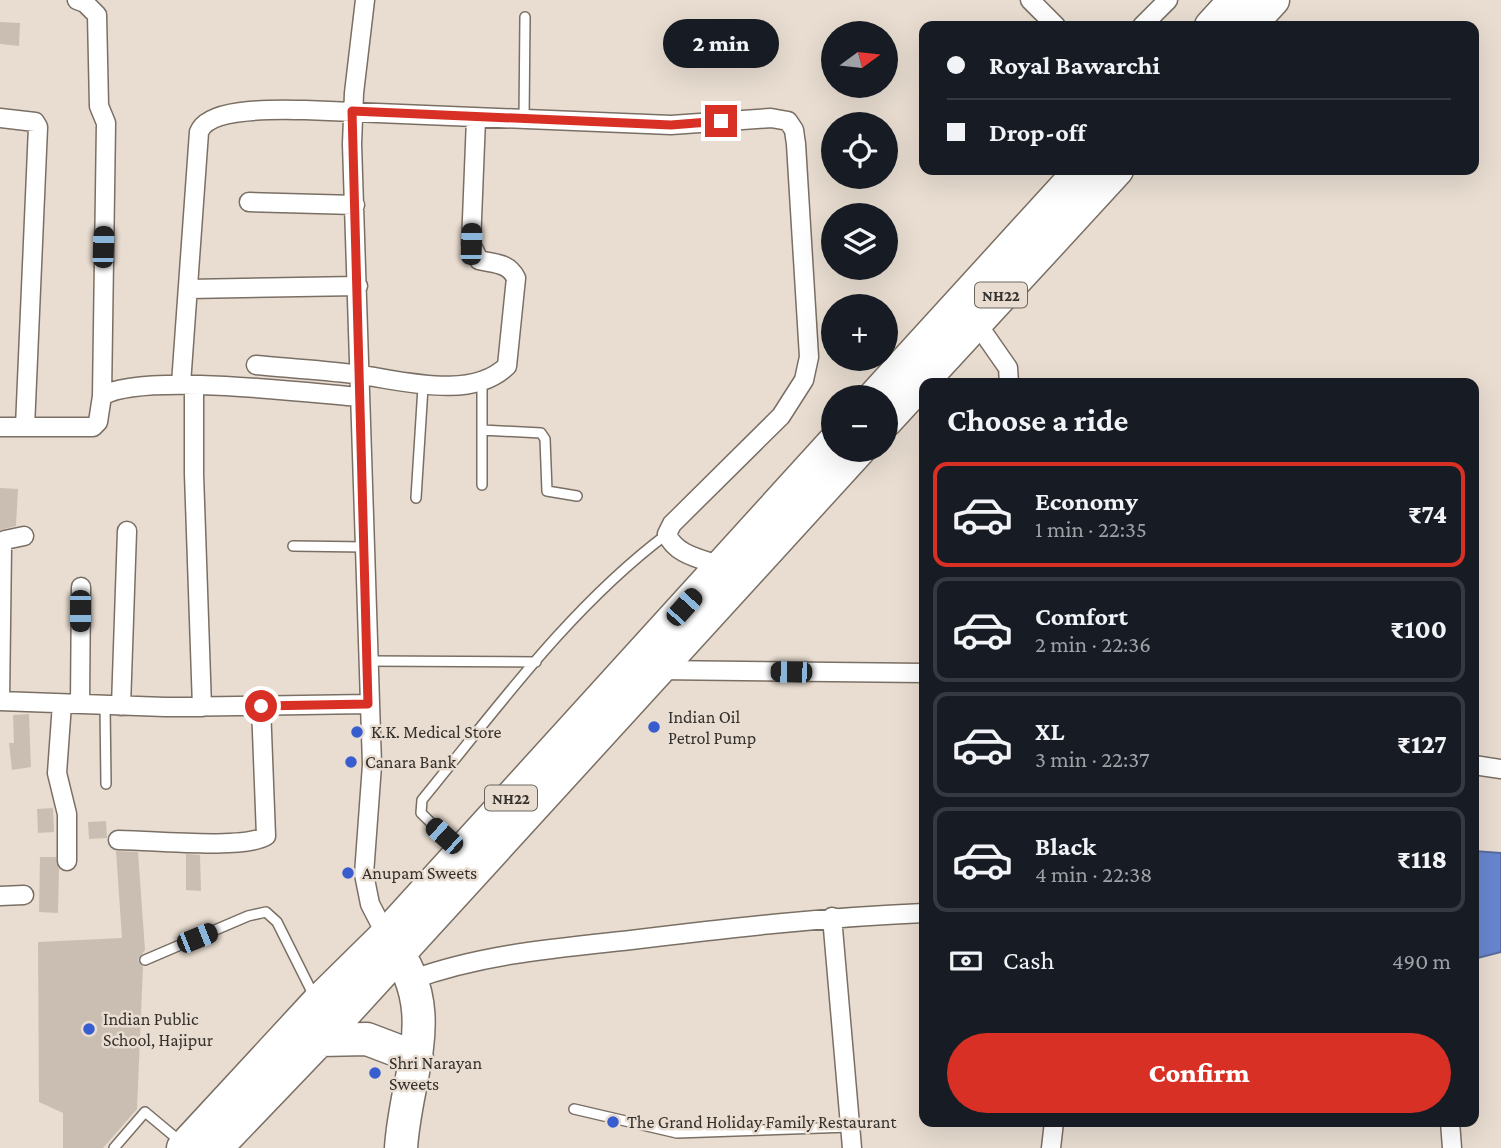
<!DOCTYPE html>
<meta charset="utf-8">
<style>
:root{--surface:#171b24;--page:#242831;--text:#f1f3f6;--muted:#9ea1a6;--line:#363941;--accent:#d93025}
body{margin:0;font-family:"Crimson Pro",serif;background:var(--page);color:var(--text);height:100vh;display:flex;flex-direction:column;font-size:26px;white-space:nowrap}
*{box-sizing:border-box;margin:0}
p{font-size:23px;color:var(--muted)}
.icon{flex:none;width:38px;height:38px;fill:none;stroke:currentColor;stroke-width:2;stroke-linecap:round;stroke-linejoin:round}
.map{position:relative;flex:1;overflow:hidden}
.details{position:absolute;left:919px;top:378px;width:560px;height:749px;display:flex;flex-direction:column;background:var(--surface);border-radius:14px;box-shadow:0 7px 28px #0002}
.details>*{flex:none}
.banner{position:absolute;left:919px;top:21px;width:560px;height:154px;border-radius:14px;box-shadow:0 7px 28px #0002;display:grid;align-content:center;height:154px;padding:0 28px;background:var(--surface)}
.needle{width:46px;rotate:75deg}
.fabs{position:absolute;left:821px;top:21px;display:grid;gap:14px}
.fabs a{display:grid;place-items:center;width:77px;height:77px;border-radius:50%;background:var(--surface);box-shadow:0 7px 28px #0002;font-size:35px}
.end{position:absolute;width:32px;height:32px;margin:-16px;border:9px solid #d93025;background:#fff;box-shadow:0 0 0 4px #fff}
.from{border-radius:50%}
.bubble{position:absolute;height:49px;border-radius:24px;background:var(--surface);box-shadow:0 7px 28px #0002;font-size:23px;font-weight:800;line-height:49px;text-align:center}
.car{position:absolute;width:21px;height:42px;margin:-21px -10px;border-radius:9px;box-shadow:0 0 5px 2px #0007;background:linear-gradient(#222 24%,#8ab4d8 0 40%,#222 0 76%,#8ab4d8 0 86%,#222 0)}
.banner b{display:flex;align-items:center;gap:24px;height:66px;font-size:26px}
.banner b+b{border-top:2px solid var(--line)}
.banner i{width:18px;height:18px;background:var(--text)}
ul{padding:0;list-style:none}
li{display:flex;align-items:center;gap:21px;height:105px;margin:0 14px 10px;padding:0 14px;border:4px solid var(--line);border-radius:14px}
li div{flex:1}
li b{display:block;font-size:26px}
li em{font-style:normal;font-weight:800}
li.current{border-color:var(--accent)}
li>.icon{width:63px;height:63px;stroke-width:1.5}
h2{padding:0 28px;font-size:32px;line-height:84px}
.pay{display:flex;align-items:center;gap:18px;height:77px;padding:0 28px;font-size:26px}
.pay p{margin-inline-start:auto}
.cta{display:flex;gap:14px;margin-top:auto;padding:14px 28px}
.cta a{flex:1;height:80px;border-radius:42px;background:var(--accent);color:#fff;font-size:28px;font-weight:800;line-height:80px;text-align:center}
.map>svg:first-child{display:block}
</style>
<div class="map">
<svg width="1501" height="1148" viewBox="0 0 1501 1148">
<rect width="100%" height="100%" fill="#e9ddd1"/>
<!-- water -->
<path fill="#6886d0" stroke="#596c9f" stroke-width="2" d="M 1474,851 L 1501,853 L 1501,952 L 1474,959 Z"/>
<!-- building -->
<path fill="#cabeb2" d="M 0,22 L 20,23 L 19,46 L 0,44 Z
M 0,488 L 18,489 L 16,526 L 0,530 Z
M 29,714 L 31,767 L 12,770 L 9,743 L 14,743 L 13,715 Z
M 53,808 L 54,832 L 38,833 L 37,809 Z
M 106,821 L 107,838 L 89,839 L 88,822 Z
M 116,851 L 138,852 L 145,950 L 138,960 L 143,967 L 137,1109 L 103,1148 L 63,1148 L 63,1113 L 39,1102 L 38,942 L 122,938 Z
M 186,854 L 200,855 L 201,891 L 186,890 Z
M 40,857 L 56,857 L 59,869 L 58,913 L 39,912 Z"/>
<g fill="none" stroke-linecap="round" stroke-linejoin="round">
<defs>
<path id="lane" d="M 524,120 L 525,17
M 482,430 L 541,433 L 545,439 L 547,491 L 577,496
M 482,485 L 482,380
M 416,498 L 423,387
M 293,546 L 365,547
M 367,661 L 536,662
M 105,705 L 106,784
M 458,849 L 421,813 L 422,800 C 498,707 570,607 667,534
M 145,960 L 248,916 L 266,912 L 277,922 L 315,998
M 574,1109 L 677,1133 L 850,1127
M 114,1148 L 145,1112 L 181,1142"/>
<path id="street" d="M 77,0 L 85,3 L 97,15 L 99,106 L 106,123 L 102,396
M 365,0 L 354,93 L 352,144 L 372,765 L 364,874 L 370,904 L 386,935
M 1030,0 L 1056,26
M 1142,26 L 1168,0
M 0,118 L 35,122 L 38,127 L 25,427
M 249,202 L 355,205
M 189,289 L 358,286
M 976,322 L 1008,368 L 1009,383
M 256,365 C 289,368 321,370 354,374 C 398,379 470,402 507,366 L 516,278 C 508,262 494,264 479,260 L 471,244 L 476,119
M 181,384 L 199,132 C 209,106 280,110 305,110 L 671,125 L 771,118 L 788,121 L 794,130 L 796,144 L 809,357 L 804,380 L 781,416 L 672,524 L 667,534 C 675,555 702,559 721,566
M 194,386 L 194,474 L 202,707
M 0,427 L 93,427 L 98,422 L 102,396 C 141,372 307,393 360,397
M 658,670 L 924,673
M 0,701 L 165,707 L 368,704
M 0,701 L 2,546 L 5,540 L 24,536
M 62,704 L 57,773 L 67,814 L 67,861
M 80,704 L 81,587
M 121,706 L 127,531
M 1474,765 L 1501,769
M 118,840 C 148,840 244,850 266,836 L 261,706
M 0,896 L 24,895
M 832,917 L 852,1148
M 411,980 C 482,954 557,948 631,940 C 729,928 826,917 924,913
M 1450,1122 L 1452,1148
M 1051,1148 L 1054,1122"/>
<path id="highway" d="M 1211,26 L 1235,0
M 1249,26 L 1273,0
M 874,397 L 1081,170
M 886,421 L 1117,170
M 388,939 C 445,1010 406,1070 401,1148
M 320,1040 L 367,1039 L 417,1058
M 183,1148 L 317,1003 L 386,935 L 833,443
M 216,1148 L 333,1026 L 859,450"/>
</defs>
<!-- lane casing -->
<use href="#lane" stroke="#7a6f64" stroke-width="12"/>
<!-- street casing -->
<use href="#street" stroke="#7a6f64" stroke-width="21"/>
<!-- highway casing -->
<use href="#highway" stroke="#7a6f64" stroke-width="35"/>
<!-- lane -->
<use href="#lane" stroke="#fff" stroke-width="9"/>
<!-- street -->
<use href="#street" stroke="#fff" stroke-width="18"/>
<!-- highway -->
<use href="#highway" stroke="#fff" stroke-width="32"/>
</g>
<g fill="none" stroke-linecap="round" stroke-linejoin="round">
<!-- route -->
<path stroke="#d93025" stroke-width="9" d="M 261,706 L 368,704 L 352,111 L 671,125 L 721,121"/>
</g>
<!-- markers -->
<g fill="#385dce" stroke="#e9ddd1" stroke-width="2.5">
<circle cx="654" cy="727" r="7"/>
<circle cx="357" cy="732" r="7"/>
<circle cx="351" cy="762" r="7"/>
<circle cx="348" cy="873" r="7"/>
<circle cx="89" cy="1029" r="7"/>
<circle cx="375" cy="1073" r="7"/>
<circle cx="613" cy="1122" r="7"/>
</g>
<g text-anchor="middle" stroke-width="5" stroke-linejoin="round" paint-order="stroke">
<!-- shield labels -->
<g fill="#e9ddd1" stroke="#6b655e" stroke-width="2">
<rect x="975" y="282.5" width="52" height="25" rx="5"/>
<rect x="485" y="785.5" width="52" height="25" rx="5"/>
</g>
<g font-size="16" font-weight="bold" fill="#35312c">
<text x="1001" y="301">NH22</text>
<text x="511" y="804">NH22</text>
</g>
<!-- poi labels -->
<g font-size="18" fill="#35312c" stroke="#e9ddd1" text-anchor="start">
<text x="668" y="723">Indian Oil<tspan x="668" dy="21">Petrol Pump</tspan></text>
<text x="371" y="738">K.K. Medical Store</text>
<text x="365" y="768">Canara Bank</text>
<text x="362" y="879">Anupam Sweets</text>
<text x="103" y="1025">Indian Public<tspan x="103" dy="21">School, Hajipur</tspan></text>
<text x="389" y="1069">Shri Narayan<tspan x="389" dy="21">Sweets</tspan></text>
<text x="627" y="1128">The Grand Holiday Family Restaurant</text>
</g>
</g>
</svg>
<div class="fabs">
<a><svg class="needle" viewBox="-14 -14 28 28"><path d="M0-13l5 13h-10z" fill="#e53935"/><path d="M0 13l5-13h-10z" fill="#9ea1a6"/></svg></a>
<a><svg class="icon" aria-label="locate" viewBox="0 0 24 24"><circle cx="12" cy="12" r="6"/><path d="M12 2v4M12 18v4M2 12h4M18 12h4"/></svg></a>
<a><svg class="icon" aria-label="layers" viewBox="0 0 24 24"><path d="M12 4l9 5-9 5-9-5zM3 14l9 5 9-5"/></svg></a>
<a>+</a>
<a>−</a>
</div>
<i class="end from" style="left:261px;top:706px"></i>
<i class="end" style="left:721px;top:121px"></i>
<div class="bubble" style="left:663px;top:19px;width:116px">2 min</div>
<i class="car" style="left:471px;top:244px;rotate:2deg"></i>
<i class="car" style="left:103px;top:247px;rotate:2deg"></i>
<i class="car" style="left:684px;top:607px;rotate:42deg"></i>
<i class="car" style="left:80px;top:611px;rotate:180deg"></i>
<i class="car" style="left:791px;top:672px;rotate:271deg"></i>
<i class="car" style="left:444px;top:836px;rotate:312deg"></i>
<i class="car" style="left:197px;top:938px;rotate:68deg"></i>
<div class="banner">
<b><i class="from"></i>Royal Bawarchi</b>
<b><i></i>Drop-off</b>
</div>
<section class="details">
<h2>Choose a ride</h2>
<ul>
<li class="current"><svg class="icon" aria-label="car" viewBox="0 0 24 24"><path d="M5 17H2v-5l4-1 3-4h7l3 4 3 1v5h-3M9 17h6M6 11h13"/><circle cx="7" cy="17" r="2"/><circle cx="17" cy="17" r="2"/></svg><div><b>Economy</b><p>1 min · 22:35</p></div><em>₹74</em></li>
<li><svg class="icon" aria-label="car" viewBox="0 0 24 24"><path d="M5 17H2v-5l4-1 3-4h7l3 4 3 1v5h-3M9 17h6M6 11h13"/><circle cx="7" cy="17" r="2"/><circle cx="17" cy="17" r="2"/></svg><div><b>Comfort</b><p>2 min · 22:36</p></div><em>₹100</em></li>
<li><svg class="icon" aria-label="car" viewBox="0 0 24 24"><path d="M5 17H2v-5l4-1 3-4h7l3 4 3 1v5h-3M9 17h6M6 11h13"/><circle cx="7" cy="17" r="2"/><circle cx="17" cy="17" r="2"/></svg><div><b>XL</b><p>3 min · 22:37</p></div><em>₹127</em></li>
<li><svg class="icon" aria-label="car" viewBox="0 0 24 24"><path d="M5 17H2v-5l4-1 3-4h7l3 4 3 1v5h-3M9 17h6M6 11h13"/><circle cx="7" cy="17" r="2"/><circle cx="17" cy="17" r="2"/></svg><div><b>Black</b><p>4 min · 22:38</p></div><em>₹118</em></li>
</ul>
<div class="pay"><svg class="icon" aria-label="cash" viewBox="0 0 24 24"><path d="M3 7h18v10H3z"/><circle cx="12" cy="12" r="2"/></svg>Cash<p>490 m</p></div>
<div class="cta"><a>Confirm</a></div>
</section>
</div>
